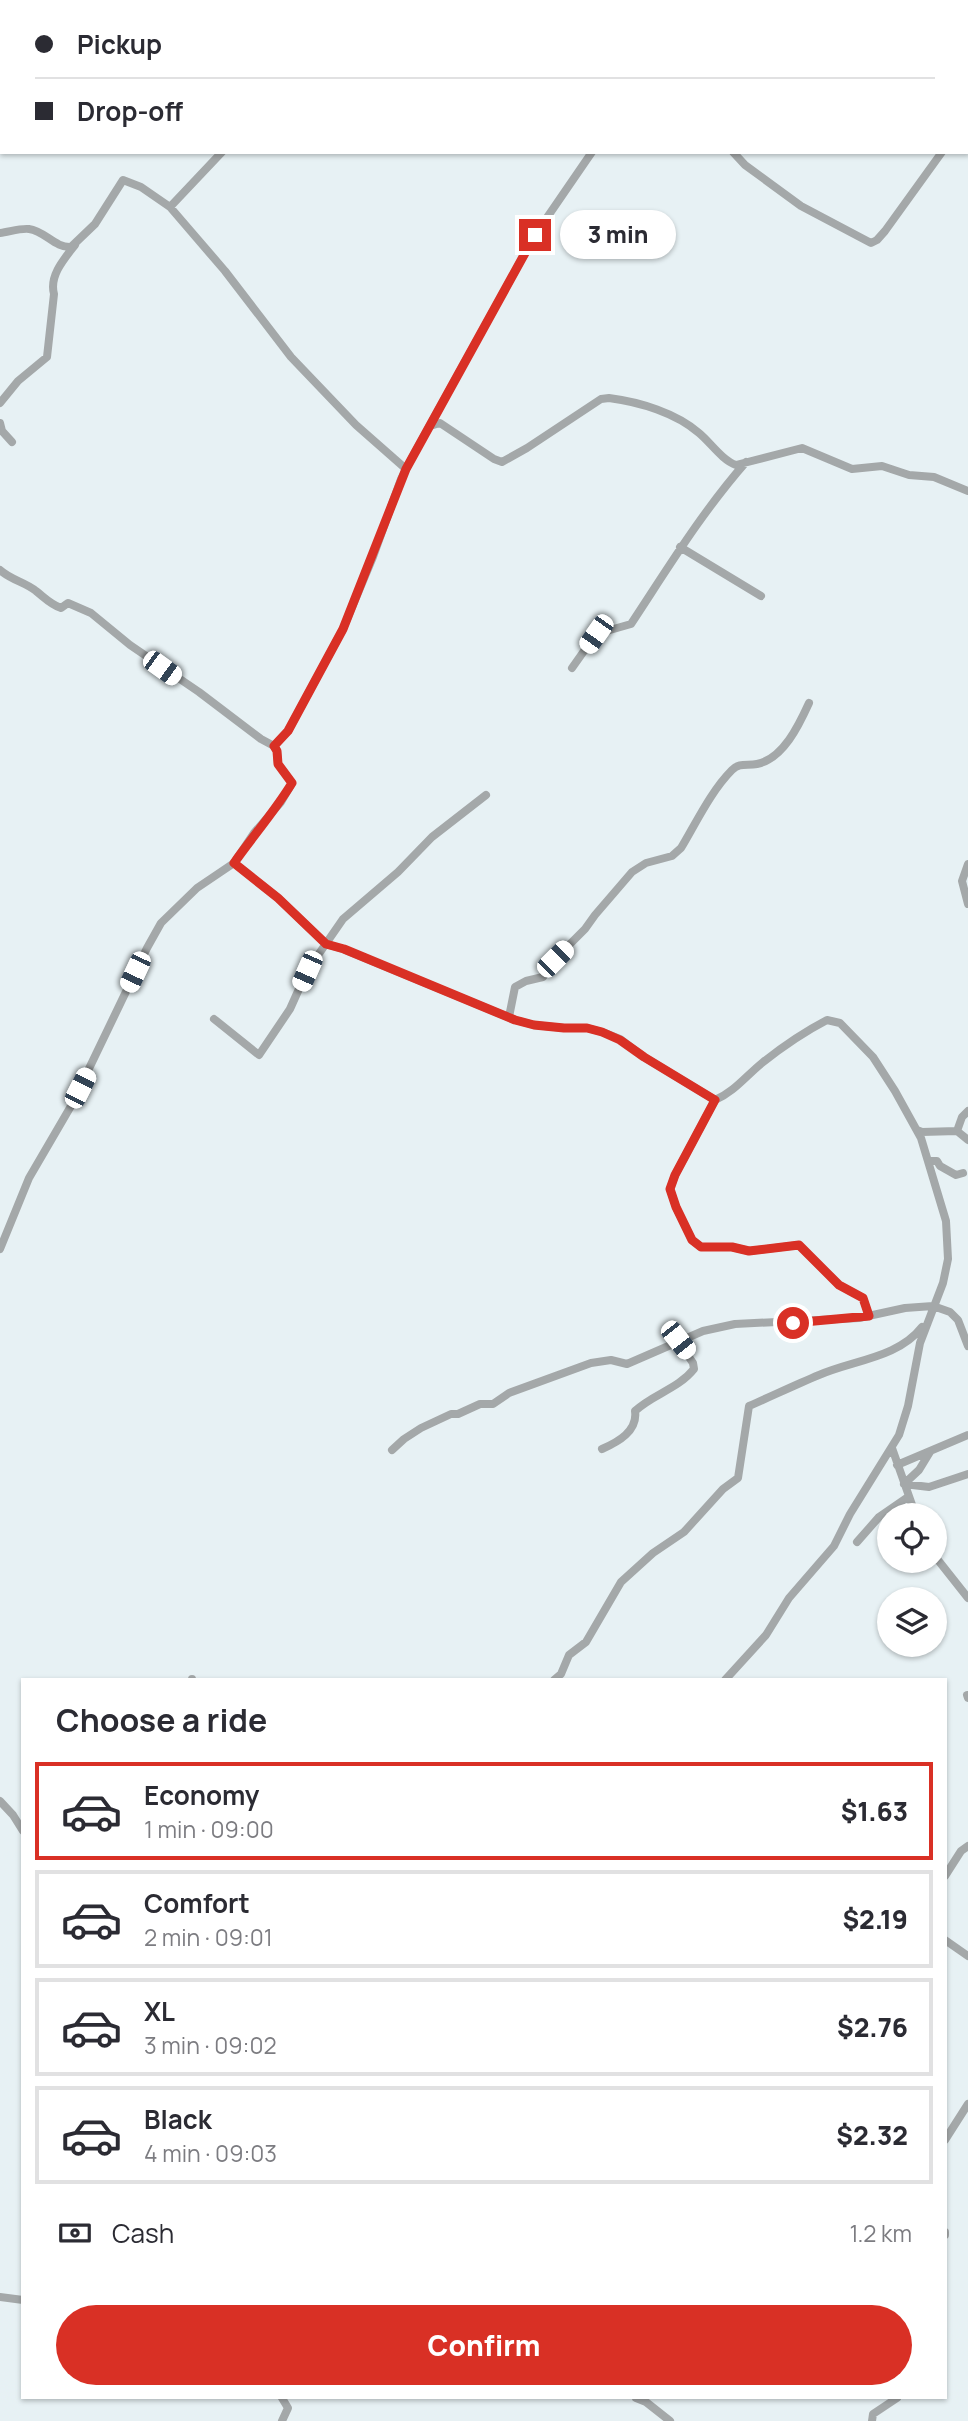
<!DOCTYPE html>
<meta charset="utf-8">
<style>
:root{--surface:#fff;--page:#f7f7f7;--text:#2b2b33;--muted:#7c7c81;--line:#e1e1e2;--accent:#d93025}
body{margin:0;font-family:Manrope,sans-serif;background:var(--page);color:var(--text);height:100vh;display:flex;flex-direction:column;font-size:26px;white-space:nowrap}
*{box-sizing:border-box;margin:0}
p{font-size:23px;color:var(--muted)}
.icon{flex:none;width:38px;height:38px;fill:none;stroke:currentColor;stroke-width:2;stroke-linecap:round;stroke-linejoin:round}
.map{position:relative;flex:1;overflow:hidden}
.details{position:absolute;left:21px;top:1678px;width:926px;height:721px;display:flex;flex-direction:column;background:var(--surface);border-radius:0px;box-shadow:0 2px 5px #0004}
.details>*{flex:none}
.hud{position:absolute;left:0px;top:0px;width:970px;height:154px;box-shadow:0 2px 5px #0004;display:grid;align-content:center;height:154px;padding:0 35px;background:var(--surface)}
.tools{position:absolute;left:877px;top:1503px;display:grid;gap:14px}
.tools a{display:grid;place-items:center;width:70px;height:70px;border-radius:50%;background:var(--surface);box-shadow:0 2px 5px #0004;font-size:35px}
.end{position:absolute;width:32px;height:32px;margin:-16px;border:9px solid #d93025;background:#fff;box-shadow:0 0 0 4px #fff}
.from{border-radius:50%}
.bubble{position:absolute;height:49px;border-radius:24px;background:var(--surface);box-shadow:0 2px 5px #0004;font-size:23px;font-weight:800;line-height:49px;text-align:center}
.car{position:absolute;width:21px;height:42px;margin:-21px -10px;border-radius:9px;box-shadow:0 0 5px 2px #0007;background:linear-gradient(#fff 24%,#345 0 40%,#fff 0 76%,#345 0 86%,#fff 0)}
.hud b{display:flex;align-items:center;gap:24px;height:66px;font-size:26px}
.hud b+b{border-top:2px solid var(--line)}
.hud i{width:18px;height:18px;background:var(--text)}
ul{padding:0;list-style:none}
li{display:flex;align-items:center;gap:21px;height:98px;margin:0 14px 10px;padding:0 21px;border:4px solid var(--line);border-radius:0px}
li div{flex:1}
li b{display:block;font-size:26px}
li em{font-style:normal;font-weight:800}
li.active{border-color:var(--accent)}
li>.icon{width:63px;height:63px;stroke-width:1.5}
h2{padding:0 35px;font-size:32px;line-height:84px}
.pay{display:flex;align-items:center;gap:18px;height:77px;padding:0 35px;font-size:26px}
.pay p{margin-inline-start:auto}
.cta{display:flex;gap:14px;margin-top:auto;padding:14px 35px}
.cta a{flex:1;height:80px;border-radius:42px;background:var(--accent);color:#fff;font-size:28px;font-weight:800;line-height:80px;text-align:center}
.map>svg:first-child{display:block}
</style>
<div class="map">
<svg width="968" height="2421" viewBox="0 0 968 2421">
<rect width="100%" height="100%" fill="#e7f1f4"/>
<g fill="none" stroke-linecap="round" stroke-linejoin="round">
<!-- street -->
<path stroke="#a4a8a9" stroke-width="8" d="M 401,2 L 402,0
M 700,2 L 702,0
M 968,105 L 968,104
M 733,152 L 745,165 L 801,206 L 871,243 L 877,240 L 885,231 L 942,152
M 170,207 L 222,152
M 0,233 C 9,232 20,228 29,229 C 45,231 55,248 71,247 L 95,224 L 123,180 L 141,187 L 170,207 L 225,271 L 291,357 L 356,425 L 406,469
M 0,403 L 18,381 L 47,357 L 54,294 C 49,276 64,259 75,245
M 0,423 L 2,431 L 12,442
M 430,426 L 440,423 L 494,459 L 502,462 L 527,448 L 601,399 L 609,398 C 640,402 676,413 699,433 C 711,443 722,460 736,465 L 802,448 L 852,469 L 882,466 L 909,475 L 934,477 L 968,491
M 680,547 L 761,596
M 0,570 C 11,580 25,582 36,591 C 45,598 50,604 61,608 L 68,603 L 91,613 L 130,645 L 199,692 L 261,739 L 274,746
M 572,668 L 596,634 L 631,624 C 668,568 702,512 746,462
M 234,863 L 278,898 L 326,944 L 343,949 L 515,1020 L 534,1025 L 564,1028 L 587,1028 L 602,1032 L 620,1039 L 644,1057 L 715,1100 C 734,1092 746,1076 762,1063 C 782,1047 804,1032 827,1020 L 840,1023 L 873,1057 L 895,1091 L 921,1138 L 946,1221 L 948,1259 L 943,1283 L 920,1343 L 908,1406 L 899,1435 L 850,1514 L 834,1546 L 789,1598 L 766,1635 L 725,1680
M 968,864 L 962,881 L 968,904
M 509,1017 L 515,987 L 526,981 L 543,977 L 555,959 L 585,929 L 595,915 L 632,872 L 646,863 L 672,856 L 681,848 C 696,823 711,791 732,770 C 740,762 747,766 757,764 C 783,759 799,725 809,703
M 214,1019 L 259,1055 L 290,1009 L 307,971 L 343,919 L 398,872 L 432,837 L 486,795
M 715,1100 L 675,1175 L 670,1189 L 676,1207 L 692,1240 L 701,1247 L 732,1247 L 749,1251 L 799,1245 L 839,1285 L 863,1298 L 869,1316
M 917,1130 L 922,1132 L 957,1131 L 962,1117 L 968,1111
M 957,1131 L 968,1140
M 929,1161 L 937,1161 L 940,1166 L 956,1175 L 963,1173
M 0,1249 L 29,1178 L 71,1106 L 147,948 L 161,923 L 197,888 L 234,863 L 254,833 L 281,802 L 292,783 L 278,764 L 277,751 L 274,746 L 288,731 L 343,629 L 373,557 L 401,479 L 414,454 L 535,235 L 592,152
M 892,1448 L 916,1516
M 602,1449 C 618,1442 638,1431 635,1411 C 653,1394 678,1389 694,1369 L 693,1363 L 678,1341
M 392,1450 L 404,1439 L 421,1428 L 451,1414 L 458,1414 L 480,1404 L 493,1404 L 509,1393 L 591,1363 L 611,1360 L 627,1364 L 703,1331 L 735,1324 L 859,1318 L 905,1308 L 933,1306 L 950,1312 L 958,1320 L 968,1346
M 897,1465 L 968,1435
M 904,1484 L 929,1487 L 968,1474
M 904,1484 L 919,1470 L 930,1452
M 857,1542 L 879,1517 L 908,1497
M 934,1555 L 968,1598
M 192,1679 L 192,1680
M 554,1680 L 561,1674 L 569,1655 L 586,1642 L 621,1582 L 653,1553 L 684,1532 L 723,1489 L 738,1478 L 749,1406 C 772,1396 795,1385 819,1375 C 853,1360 898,1358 922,1327
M 967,1695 L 968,1698
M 0,1801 L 13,1815 L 23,1831
M 945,1876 L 961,1851 L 968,1846
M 945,1940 L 968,1956
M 945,2140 L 968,2104
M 945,2232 L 945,2235
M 0,2297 L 23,2300
M 282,2398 L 288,2408 L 282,2421
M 636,2398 L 646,2402 L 670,2421
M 872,2421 L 873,2414 L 897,2398"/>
</g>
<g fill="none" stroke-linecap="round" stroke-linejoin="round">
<!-- route -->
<path stroke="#d93025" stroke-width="9" d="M 535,235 L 406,469 L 343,629 L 288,731 L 274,746 L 277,751 L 278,764 L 292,783 C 275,811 253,836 234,863 L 278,898 L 326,944 L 344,949 L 515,1020 L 534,1025 L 564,1028 L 587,1028 L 602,1032 L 620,1040 L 644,1057 L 715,1100 L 675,1175 L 670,1189 L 676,1207 L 692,1240 L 701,1247 L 732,1247 L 749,1251 L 799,1245 L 839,1285 L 863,1298 L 869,1316 L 793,1323"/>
</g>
</svg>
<div class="tools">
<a><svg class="icon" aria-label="locate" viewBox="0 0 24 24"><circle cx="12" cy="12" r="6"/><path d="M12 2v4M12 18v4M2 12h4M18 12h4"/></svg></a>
<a><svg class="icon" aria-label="layers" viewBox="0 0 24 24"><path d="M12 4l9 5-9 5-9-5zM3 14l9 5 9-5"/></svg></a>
</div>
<i class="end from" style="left:793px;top:1323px"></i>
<i class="end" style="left:535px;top:235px"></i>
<div class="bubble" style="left:560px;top:210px;width:116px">3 min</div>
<i class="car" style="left:596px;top:634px;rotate:215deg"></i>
<i class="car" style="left:162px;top:668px;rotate:126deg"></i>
<i class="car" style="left:555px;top:959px;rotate:45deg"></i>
<i class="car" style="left:307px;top:971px;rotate:204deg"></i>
<i class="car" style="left:135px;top:972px;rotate:205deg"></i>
<i class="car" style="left:80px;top:1088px;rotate:27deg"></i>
<i class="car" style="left:678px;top:1340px;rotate:142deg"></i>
<div class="hud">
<b><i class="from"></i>Pickup</b>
<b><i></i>Drop-off</b>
</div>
<section class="details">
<h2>Choose a ride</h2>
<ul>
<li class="active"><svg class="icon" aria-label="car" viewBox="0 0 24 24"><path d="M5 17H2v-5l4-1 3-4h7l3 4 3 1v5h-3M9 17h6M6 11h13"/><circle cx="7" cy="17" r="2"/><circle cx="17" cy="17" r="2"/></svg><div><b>Economy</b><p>1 min · 09:00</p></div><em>$1.63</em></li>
<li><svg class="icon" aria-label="car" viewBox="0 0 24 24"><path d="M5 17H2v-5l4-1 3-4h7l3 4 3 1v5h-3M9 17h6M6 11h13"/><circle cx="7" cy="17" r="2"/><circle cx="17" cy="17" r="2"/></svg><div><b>Comfort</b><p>2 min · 09:01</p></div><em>$2.19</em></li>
<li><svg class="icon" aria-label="car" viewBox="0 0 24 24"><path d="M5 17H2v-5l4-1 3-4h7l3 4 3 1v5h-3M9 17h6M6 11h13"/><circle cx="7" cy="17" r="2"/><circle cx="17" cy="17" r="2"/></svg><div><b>XL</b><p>3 min · 09:02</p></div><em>$2.76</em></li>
<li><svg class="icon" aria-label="car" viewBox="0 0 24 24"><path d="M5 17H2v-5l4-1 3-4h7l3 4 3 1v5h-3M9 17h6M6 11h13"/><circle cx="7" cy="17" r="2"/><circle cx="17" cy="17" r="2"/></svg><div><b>Black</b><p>4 min · 09:03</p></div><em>$2.32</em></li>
</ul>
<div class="pay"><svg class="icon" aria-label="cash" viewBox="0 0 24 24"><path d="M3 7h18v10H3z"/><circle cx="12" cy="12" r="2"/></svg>Cash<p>1.2 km</p></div>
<div class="cta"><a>Confirm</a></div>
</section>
</div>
